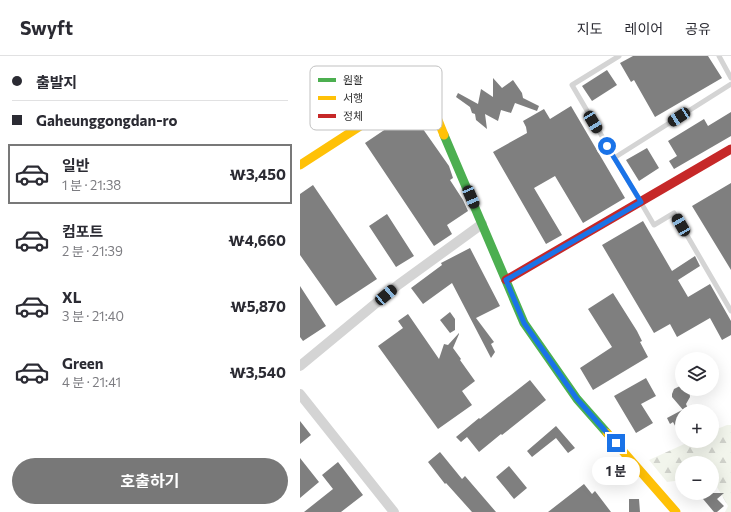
<!DOCTYPE html>
<html lang="ko">
<meta charset="utf-8">
<style>
:root{--surface:#fff;--page:#f2f2f3;--text:#2b2b33;--muted:#7c7c81;--line:#e1e1e2;--accent:#787878}
body{margin:0;font-family:Commissioner,"Noto Sans KR",sans-serif;background:var(--page);color:var(--text);height:100vh;display:flex;flex-direction:column;font-size:15px;white-space:nowrap}
*{box-sizing:border-box;margin:0}
p{font-size:13px;color:var(--muted)}
.icon{flex:none;width:22px;height:22px;fill:none;stroke:currentColor;stroke-width:2;stroke-linecap:round;stroke-linejoin:round}
.map{position:relative;flex:1;overflow:hidden}
.sheet{display:flex;flex-direction:column;background:var(--surface);width:300px}
.sheet>*{flex:none}
.hud{display:grid;align-content:center;height:88px;padding:0 12px;background:var(--surface)}
.buttons{position:absolute;left:375px;top:296px;display:grid;gap:8px}
.buttons a{display:grid;place-items:center;width:44px;height:44px;border-radius:50%;background:var(--surface);box-shadow:0 4px 16px #0002;font-size:20px}
.end{position:absolute;width:18px;height:18px;margin:-9px;border:5px solid #1a73e8;background:#fff;box-shadow:0 0 0 2px #fff}
.from{border-radius:50%}
.bubble{position:absolute;height:28px;border-radius:14px;background:var(--surface);box-shadow:0 4px 16px #0002;font-size:13px;font-weight:700;line-height:28px;text-align:center}
.car{position:absolute;width:12px;height:24px;margin:-12px -6px;border-radius:5px;box-shadow:0 0 3px 1px #0007;background:linear-gradient(#222 24%,#8ab4d8 0 40%,#222 0 76%,#8ab4d8 0 86%,#222 0)}
.hud b{display:flex;align-items:center;gap:14px;height:38px;font-size:15px}
.hud b+b{border-top:1px solid var(--line)}
.hud i{width:10px;height:10px;background:var(--text)}
ul{padding:0;list-style:none}
li{display:flex;align-items:center;gap:12px;height:60px;margin:0 8px 6px;padding:0 4px;border:2px solid transparent;border-radius:0px}
li div{flex:1}
li b{display:block;font-size:15px}
li em{font-style:normal;font-weight:700}
li.on{border-color:var(--accent)}
li>.icon{width:36px;height:36px;stroke-width:1.5}
.primary-button{display:flex;gap:8px;margin-top:auto;padding:8px 12px}
.primary-button a{flex:1;height:46px;border-radius:24px;background:var(--accent);color:#fff;font-size:16px;font-weight:700;line-height:46px;text-align:center}
header{display:flex;align-items:center;gap:24px;box-sizing:border-box;height:56px;padding:0 20px;background:var(--surface);border-bottom:1px solid var(--line)}
header strong{font-size:19px}
nav{display:flex;gap:22px;margin-inline-start:auto;font-size:14px}
main{display:flex;flex:1;min-height:0}
.map>svg:first-child{display:block}
</style>
<header>
<strong>Swyft</strong>
<nav><a>지도</a><a>레이어</a><a>공유</a></nav>
</header>
<main>
<section class="sheet">
<div class="hud">
<b><i class="from"></i>출발지</b>
<b><i></i>Gaheunggongdan-ro</b>
</div>
<ul>
<li class="on"><svg class="icon" aria-label="car" viewBox="0 0 24 24"><path d="M5 17H2v-5l4-1 3-4h7l3 4 3 1v5h-3M9 17h6M6 11h13"/><circle cx="7" cy="17" r="2"/><circle cx="17" cy="17" r="2"/></svg><div><b>일반</b><p>1 분 · 21:38</p></div><em>₩3,450</em></li>
<li><svg class="icon" aria-label="car" viewBox="0 0 24 24"><path d="M5 17H2v-5l4-1 3-4h7l3 4 3 1v5h-3M9 17h6M6 11h13"/><circle cx="7" cy="17" r="2"/><circle cx="17" cy="17" r="2"/></svg><div><b>컴포트</b><p>2 분 · 21:39</p></div><em>₩4,660</em></li>
<li><svg class="icon" aria-label="car" viewBox="0 0 24 24"><path d="M5 17H2v-5l4-1 3-4h7l3 4 3 1v5h-3M9 17h6M6 11h13"/><circle cx="7" cy="17" r="2"/><circle cx="17" cy="17" r="2"/></svg><div><b>XL</b><p>3 분 · 21:40</p></div><em>₩5,870</em></li>
<li><svg class="icon" aria-label="car" viewBox="0 0 24 24"><path d="M5 17H2v-5l4-1 3-4h7l3 4 3 1v5h-3M9 17h6M6 11h13"/><circle cx="7" cy="17" r="2"/><circle cx="17" cy="17" r="2"/></svg><div><b>Green</b><p>4 분 · 21:41</p></div><em>₩3,540</em></li>
</ul>
<div class="primary-button"><a>호출하기</a></div>
</section>
<div class="map">
<svg width="431" height="456" viewBox="0 0 431 456">
<defs>
<pattern id="forest-firs" width="22" height="20" patternUnits="userSpaceOnUse"><rect width="22" height="20" fill="#f2f5ec"/><path d="M5 1l3.5 6h-7zM16 11l3.5 6h-7z" fill="#d0d2cb"/></pattern>
</defs>
<rect width="100%" height="100%" fill="#fff"/>
<!-- forest -->
<path fill="url(#forest-firs)" d="M 427,369 L 431,369 L 431,456 L 425,456 L 428,450 L 417,431 L 412,428 L 412,407 L 382,407 L 382,424 L 367,426 L 349,404 L 391,385 L 412,385 L 412,375 Z"/>
<!-- building -->
<path fill="#7f7f7f" d="M 333,0 L 408,0 L 422,22 L 355,61 L 334,24 L 331,26 L 320,7 Z
M 307,14 L 317,29 L 292,45 L 282,30 Z
M 193,22 L 202,32 L 213,24 L 222,37 L 223,42 L 239,50 L 237,55 L 215,47 L 211,57 L 201,54 L 198,65 L 185,58 L 187,73 L 176,64 L 175,58 L 172,57 L 170,51 L 156,41 L 158,37 L 178,48 L 181,33 L 193,41 Z
M 271,50 L 325,142 L 283,167 L 255,120 L 234,132 L 262,179 L 246,188 L 193,96 L 227,77 L 226,71 L 223,65 L 244,53 L 250,63 Z
M 111,56 L 149,110 L 153,122 L 150,124 L 163,144 L 168,155 L 147,169 L 152,178 L 134,190 L 65,87 Z
M 431,56 L 431,80 L 374,113 L 369,105 L 377,100 L 368,85 L 404,63 L 408,70 Z
M 347,92 L 359,112 L 339,125 L 326,104 Z
M 431,127 L 431,214 L 392,150 Z
M 13,129 L 77,223 L 36,250 L 0,199 L 0,138 Z
M 87,158 L 114,200 L 96,211 L 69,170 Z
M 343,165 L 372,215 L 395,200 L 400,210 L 378,224 L 388,241 L 410,228 L 431,265 L 431,279 L 422,284 L 410,262 L 377,281 L 370,268 L 354,277 L 302,189 Z
M 170,192 L 200,250 L 176,262 L 194,286 L 191,288 L 195,296 L 191,302 L 152,227 L 123,248 L 111,232 L 142,209 L 141,207 Z
M 0,230 L 26,270 L 3,285 L 0,281 Z
M 313,237 L 337,275 L 342,285 L 340,286 L 348,301 L 293,334 L 280,312 L 312,291 L 288,253 Z
M 150,256 L 155,263 L 155,274 L 150,277 L 140,264 Z
M 108,258 L 139,303 L 144,288 L 148,289 L 159,277 L 159,278 L 153,292 L 161,303 L 160,304 L 175,325 L 162,335 L 172,349 L 138,373 L 78,290 L 103,272 L 98,265 Z
M 346,322 L 356,340 L 341,348 L 353,367 L 336,377 L 314,340 Z
M 230,324 L 246,344 L 202,379 L 201,378 L 179,396 L 167,381 L 161,386 L 156,381 L 179,362 L 180,363 Z
M 382,329 L 382,333 L 389,333 L 390,341 L 386,348 L 389,355 L 384,355 L 372,341 L 372,338 L 374,333 Z
M 382,354 L 382,383 L 373,366 L 370,368 L 367,362 Z
M 0,365 L 11,379 L 0,388 Z
M 256,370 L 275,392 L 268,397 L 256,382 L 232,401 L 227,395 Z
M 140,396 L 162,423 L 165,420 L 196,456 L 172,456 L 146,427 L 145,428 L 128,406 Z
M 0,402 L 19,426 L 0,442 Z
M 38,406 L 63,439 L 41,456 L 4,456 L 33,433 L 22,419 Z
M 209,410 L 227,432 L 214,443 L 196,421 Z
M 308,410 L 313,417 L 305,424 L 299,417 Z
M 284,428 L 292,438 L 295,435 L 311,456 L 248,456 Z
M 398,437 L 424,437 L 417,443 L 424,450 L 417,456 L 414,456 Z
M 329,443 L 339,443 L 340,456 L 329,456 Z"/>
<g fill="none" stroke-linecap="round" stroke-linejoin="round">
<!-- lane -->
<path stroke="#d4d4d4" stroke-width="5" d="M 319,0 L 272,29 L 354,169 L 374,157 L 431,255
M 419,0 L 431,22
M 314,102 L 431,28"/>
<!-- street -->
<path stroke="#d4d4d4" stroke-width="10" d="M 0,310 L 98,229 L 182,168
M 0,338 L 94,456"/>
<!-- fast -->
<path stroke="#4caf50" stroke-width="9" d="M 144,79 L 224,267 L 277,343 L 307,377"/>
<!-- slow -->
<path stroke="#ffc107" stroke-width="9" d="M 0,109 L 65,67 L 97,34 L 122,33 L 131,47 L 144,79
M 307,377 L 376,456"/>
<!-- jam -->
<path stroke="#c62828" stroke-width="9" d="M 206,224 L 431,93"/>
</g>
<g fill="none" stroke-linecap="round" stroke-linejoin="round">
<!-- route -->
<path stroke="#1a73e8" stroke-width="5" d="M 307,90 L 341,146 L 206,224 L 224,267 L 277,343 L 316,387"/>
</g>
<!-- legend -->
<rect x="10" y="10" width="132" height="64" rx="6" fill="#fff" stroke="#c1c1c1" stroke-width="1"/>
<rect x="18" y="22" width="18" height="4" fill="#4caf50"/>
<rect x="18" y="40" width="18" height="4" fill="#ffc107"/>
<rect x="18" y="58" width="18" height="4" fill="#c62828"/>
<g font-size="11" fill="#303030">
<text x="43" y="28">원활</text>
<text x="43" y="46">서행</text>
<text x="43" y="64">정체</text>
</g>
</svg>
<div class="buttons">
<a><svg class="icon" aria-label="layers" viewBox="0 0 24 24"><path d="M12 4l9 5-9 5-9-5zM3 14l9 5 9-5"/></svg></a>
<a>+</a>
<a>−</a>
</div>
<i class="end from" style="left:307px;top:90px"></i>
<i class="end" style="left:316px;top:387px"></i>
<div class="bubble" style="left:292px;top:401px;width:48px">1 분</div>
<i class="car" style="left:379px;top:61px;rotate:237deg"></i>
<i class="car" style="left:293px;top:66px;rotate:149deg"></i>
<i class="car" style="left:171px;top:141px;rotate:157deg"></i>
<i class="car" style="left:381px;top:169px;rotate:330deg"></i>
<i class="car" style="left:86px;top:239px;rotate:50deg"></i>
</div>
</main>
